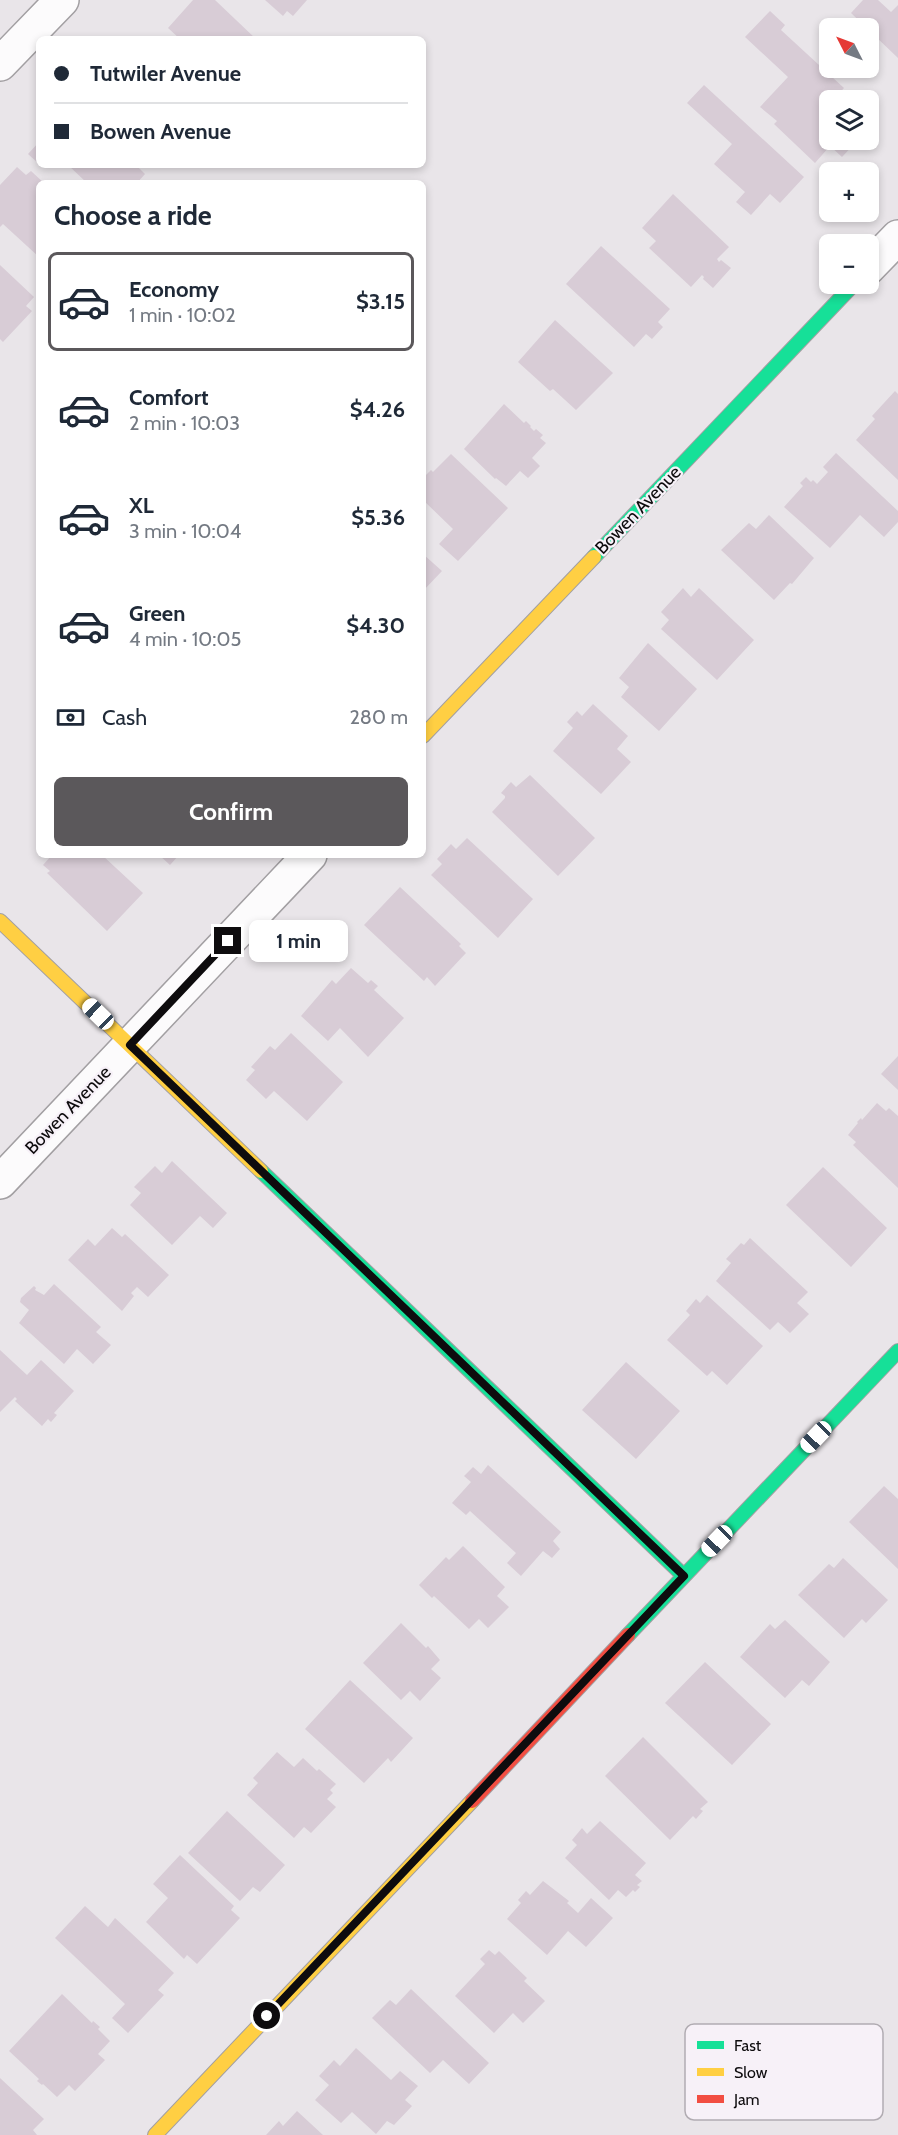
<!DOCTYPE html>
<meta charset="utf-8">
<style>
:root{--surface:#fff;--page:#f2f2f3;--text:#1f2937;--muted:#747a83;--line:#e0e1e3;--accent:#5b585b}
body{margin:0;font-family:Cabin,sans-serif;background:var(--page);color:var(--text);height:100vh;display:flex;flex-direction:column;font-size:22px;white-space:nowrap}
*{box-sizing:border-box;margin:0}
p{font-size:20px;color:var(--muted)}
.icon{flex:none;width:33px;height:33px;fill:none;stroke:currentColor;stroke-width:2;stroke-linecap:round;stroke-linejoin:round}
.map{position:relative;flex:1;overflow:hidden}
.details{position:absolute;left:36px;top:180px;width:390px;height:678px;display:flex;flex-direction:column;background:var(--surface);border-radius:9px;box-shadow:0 3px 9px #0003}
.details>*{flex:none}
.guide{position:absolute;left:36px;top:36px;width:390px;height:132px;border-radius:9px;box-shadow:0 3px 9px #0003;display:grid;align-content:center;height:132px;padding:0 18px;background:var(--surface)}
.needle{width:39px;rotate:312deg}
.buttons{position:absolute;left:819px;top:18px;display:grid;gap:12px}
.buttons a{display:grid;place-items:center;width:60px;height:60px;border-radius:9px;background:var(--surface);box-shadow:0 3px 9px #0003;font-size:30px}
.end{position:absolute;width:27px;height:27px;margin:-14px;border:8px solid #0e0c0e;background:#fff;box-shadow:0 0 0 3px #fff}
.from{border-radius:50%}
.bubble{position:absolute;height:42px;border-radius:9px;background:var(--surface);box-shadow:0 3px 9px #0003;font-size:20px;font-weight:800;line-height:42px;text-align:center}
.car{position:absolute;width:18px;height:36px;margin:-18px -9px;border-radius:8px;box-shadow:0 0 4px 2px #0007;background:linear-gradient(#fff 24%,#345 0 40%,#fff 0 76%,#345 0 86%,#fff 0)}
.guide b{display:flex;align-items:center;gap:21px;height:57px;font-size:22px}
.guide b+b{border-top:2px solid var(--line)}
.guide i{width:15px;height:15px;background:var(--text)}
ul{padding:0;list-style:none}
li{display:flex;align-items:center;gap:18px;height:99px;margin:0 12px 9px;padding:0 6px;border:3px solid transparent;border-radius:9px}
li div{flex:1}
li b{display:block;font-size:22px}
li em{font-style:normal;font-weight:800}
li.on{border-color:var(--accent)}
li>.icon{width:54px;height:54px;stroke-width:1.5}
h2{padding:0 18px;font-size:27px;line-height:72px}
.pay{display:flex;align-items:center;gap:15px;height:66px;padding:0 18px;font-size:22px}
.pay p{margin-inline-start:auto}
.action{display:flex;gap:12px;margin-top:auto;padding:12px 18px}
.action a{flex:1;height:69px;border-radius:9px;background:var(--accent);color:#fff;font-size:24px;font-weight:800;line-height:69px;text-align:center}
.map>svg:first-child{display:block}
</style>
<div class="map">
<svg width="898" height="2135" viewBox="0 0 898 2135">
<rect width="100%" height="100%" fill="#e9e5e9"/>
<!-- building -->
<path fill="#d8ccd6" d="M 193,0 L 215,0 L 256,39 L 180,39 L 168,28 Z
M 265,0 L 307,0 L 293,16 L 287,11 L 283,16 Z
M 863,0 L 878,0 L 891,12 L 898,5 L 898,58 L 851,13 Z
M 770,11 L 785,25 L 781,30 L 844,88 L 833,100 L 830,100 L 830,140 L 858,140 L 842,157 L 830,146 L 815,163 L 774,124 L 777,121 L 760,107 L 788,77 L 745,37 Z
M 704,85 L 804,177 L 780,203 L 770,194 L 751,215 L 736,202 L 745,192 L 714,164 L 732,144 L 687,103 Z
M 39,142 L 39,164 L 28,154 Z
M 68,165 L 136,165 L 145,174 L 137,183 L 87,183 Z
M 17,167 L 26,175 L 31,171 L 44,183 L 39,183 L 39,257 L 3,224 L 0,227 L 0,185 Z
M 673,194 L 729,247 L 717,259 L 719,262 L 721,260 L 731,268 L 713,288 L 703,279 L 704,277 L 702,275 L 691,287 L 649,248 L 656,241 L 642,228 Z
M 601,246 L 670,309 L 658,322 L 663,327 L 652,339 L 646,334 L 634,347 L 566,284 Z
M 0,265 L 34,297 L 26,306 L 32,311 L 3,342 L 0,339 Z
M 555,320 L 613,373 L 576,410 L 553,389 L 550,391 L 518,362 Z
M 895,391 L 898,394 L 898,480 L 856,440 L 875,419 L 872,416 Z
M 504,404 L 524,423 L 526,421 L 531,426 L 530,427 L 534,431 L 536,429 L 543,435 L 540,438 L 546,443 L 532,458 L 540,466 L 528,478 L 520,471 L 506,486 L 496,478 L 495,479 L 464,449 Z
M 836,453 L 898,511 L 898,522 L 884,537 L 860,515 L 830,548 L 784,507 L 803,486 L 800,483 L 806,477 L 811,482 L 813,480 L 817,484 L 828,472 L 823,467 Z
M 451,454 L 508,508 L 458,561 L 439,544 L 453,529 L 423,500 L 423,478 L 431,470 L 433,472 Z
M 769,515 L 814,558 L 792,584 L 790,583 L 774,600 L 721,550 L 749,523 L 756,529 Z
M 423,554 L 442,571 L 423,591 Z
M 683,588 L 691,597 L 699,588 L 754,640 L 717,680 L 661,629 L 669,620 L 661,612 Z
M 648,643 L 697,689 L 659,731 L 621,697 L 629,687 L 619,678 Z
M 593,704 L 628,736 L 617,749 L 631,762 L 601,794 L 553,751 L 573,728 L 567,722 L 577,711 L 582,716 Z
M 530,775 L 595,838 L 558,876 L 492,812 L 505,798 L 505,796 L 501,793 L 511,782 L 516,787 Z
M 467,838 L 533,899 L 498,938 L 431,875 L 442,864 L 437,859 L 451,844 L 456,849 Z
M 52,855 L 102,855 L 143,893 L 107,931 L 47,873 L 50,871 L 43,865 Z
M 159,855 L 179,855 L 170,865 Z
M 400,887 L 461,944 L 459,946 L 466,953 L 435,986 L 427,977 L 424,981 L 364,925 Z
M 351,968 L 368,983 L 371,980 L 378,986 L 374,990 L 404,1018 L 368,1057 L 340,1028 L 328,1041 L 301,1016 L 332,980 L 336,984 Z
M 291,1033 L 343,1082 L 307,1121 L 274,1091 L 266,1099 L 246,1080 L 255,1070 L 251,1067 L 270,1046 L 275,1050 Z
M 898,1056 L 898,1090 L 881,1074 Z
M 877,1103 L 886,1111 L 889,1108 L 898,1116 L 898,1188 L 853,1145 L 856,1142 L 848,1135 L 858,1123 L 857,1122 L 861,1118 L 862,1120 Z
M 172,1161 L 227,1213 L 213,1228 L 200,1216 L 172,1245 L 130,1205 L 141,1193 L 134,1187 L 155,1166 L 162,1173 Z
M 823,1167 L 887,1228 L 851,1267 L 786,1205 Z
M 112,1228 L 122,1237 L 125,1234 L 169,1275 L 148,1297 L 137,1287 L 131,1293 L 134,1296 L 122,1311 L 68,1260 L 88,1239 L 95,1246 Z
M 750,1238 L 808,1292 L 797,1303 L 809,1314 L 790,1333 L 778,1322 L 770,1330 L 716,1281 L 731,1263 L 726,1259 L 741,1243 L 744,1245 Z
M 54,1284 L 101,1327 L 96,1332 L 111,1345 L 93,1364 L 77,1349 L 64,1364 L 19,1323 L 29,1310 L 20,1302 L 21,1298 L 34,1286 L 36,1288 L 35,1290 L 44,1295 Z
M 707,1295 L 763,1346 L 727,1385 L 712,1371 L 707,1376 L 667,1340 L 690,1315 L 686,1311 L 696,1299 L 700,1303 Z
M 0,1350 L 27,1375 L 41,1360 L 74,1391 L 54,1413 L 57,1415 L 51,1422 L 48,1419 L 42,1426 L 15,1401 L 17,1399 L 15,1397 L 0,1412 Z
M 626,1362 L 680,1411 L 636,1459 L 582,1410 Z
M 488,1465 L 561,1532 L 553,1541 L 560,1549 L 552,1558 L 543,1551 L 521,1576 L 507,1563 L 516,1553 L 470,1511 L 466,1515 L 452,1503 L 471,1482 L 464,1476 L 473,1467 L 481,1474 Z
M 884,1486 L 898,1499 L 898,1569 L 849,1522 Z
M 463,1546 L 505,1587 L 497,1596 L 509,1607 L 488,1628 L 479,1619 L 469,1629 L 434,1596 L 432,1598 L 419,1585 L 446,1557 L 449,1560 Z
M 843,1558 L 888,1600 L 866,1623 L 862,1619 L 844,1638 L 798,1595 L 829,1564 L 834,1568 Z
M 785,1620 L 830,1662 L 809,1686 L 802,1680 L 785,1698 L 740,1657 L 770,1624 L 775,1629 Z
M 401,1623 L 426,1648 L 428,1646 L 440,1660 L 431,1669 L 441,1678 L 420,1701 L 410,1691 L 401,1700 L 363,1663 Z
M 705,1662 L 771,1724 L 732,1765 L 665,1703 Z
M 350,1680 L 413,1738 L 391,1762 L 388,1758 L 364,1783 L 305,1729 Z
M 643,1737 L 708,1802 L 700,1809 L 703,1811 L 696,1819 L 693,1816 L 670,1840 L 605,1776 Z
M 277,1752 L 294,1767 L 303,1758 L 317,1771 L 319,1769 L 336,1784 L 330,1790 L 333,1793 L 327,1799 L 336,1807 L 311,1833 L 304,1827 L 294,1838 L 247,1795 L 258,1783 L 253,1778 Z
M 227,1811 L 285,1865 L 260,1892 L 253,1887 L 240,1901 L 188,1853 Z
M 600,1821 L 646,1863 L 635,1875 L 642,1881 L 637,1885 L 640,1887 L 635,1892 L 633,1890 L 626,1897 L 618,1890 L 609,1900 L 565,1858 L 577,1845 L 572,1840 L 582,1828 L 587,1834 Z
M 180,1855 L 234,1906 L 231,1910 L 240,1918 L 197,1964 L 187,1955 L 184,1959 L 146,1922 L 168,1898 L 153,1884 Z
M 543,1881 L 569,1901 L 567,1903 L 578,1913 L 591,1898 L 613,1918 L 586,1947 L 568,1931 L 547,1955 L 507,1919 L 521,1903 L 518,1900 L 526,1891 L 530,1895 Z
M 85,1906 L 108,1927 L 115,1918 L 174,1973 L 158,1990 L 164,1995 L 128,2033 L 112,2018 L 125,2004 L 55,1938 Z
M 489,1950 L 495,1955 L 499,1951 L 527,1978 L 524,1981 L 545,2001 L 523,2023 L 513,2013 L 494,2033 L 455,1996 L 485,1964 L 480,1959 Z
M 411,1989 L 489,2063 L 469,2084 L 443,2060 L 430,2073 L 372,2018 L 390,2000 L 396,2005 Z
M 62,1994 L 92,2023 L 93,2021 L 100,2027 L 98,2029 L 110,2041 L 98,2054 L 105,2060 L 75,2091 L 69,2085 L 57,2097 L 43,2084 L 42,2085 L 37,2081 L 39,2079 L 9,2051 Z
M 356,2048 L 391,2080 L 400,2071 L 418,2086 L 405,2100 L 412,2106 L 394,2125 L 387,2121 L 376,2134 L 352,2112 L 341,2123 L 315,2100 L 329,2085 L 319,2076 L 334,2060 L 340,2066 Z
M 0,2078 L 44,2119 L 33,2130 L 37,2135 L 0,2135 Z
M 297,2111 L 323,2135 L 266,2135 L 279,2121 L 283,2126 Z"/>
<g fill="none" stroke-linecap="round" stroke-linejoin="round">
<defs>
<path id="street" d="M 0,64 L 62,0
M 868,268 L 898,237
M 0,1182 L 310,855"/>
<path id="fast" d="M 594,557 L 854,284
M 261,1171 L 684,1576
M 628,1635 L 898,1351"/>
<path id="slow" d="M 423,736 L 594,557
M 0,921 L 261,1171
M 155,2135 L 472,1801"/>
<path id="jam" d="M 472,1801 L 628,1635"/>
</defs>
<!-- street casing -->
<use href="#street" stroke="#a29fa2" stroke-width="36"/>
<!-- fast casing -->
<use href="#fast" stroke="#a29fa2" stroke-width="16"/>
<!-- slow casing -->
<use href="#slow" stroke="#a29fa2" stroke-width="16"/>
<!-- jam casing -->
<use href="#jam" stroke="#a29fa2" stroke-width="16"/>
<!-- street -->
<use href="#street" stroke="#fcfbfc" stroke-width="33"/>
<!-- fast -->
<use href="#fast" stroke="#16e098" stroke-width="14"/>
<!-- slow -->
<use href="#slow" stroke="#ffcf43" stroke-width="14"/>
<!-- jam -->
<use href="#jam" stroke="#f24e42" stroke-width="14"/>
</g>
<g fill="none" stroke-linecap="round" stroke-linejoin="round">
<!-- route -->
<path stroke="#0e0c0e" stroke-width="8" d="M 228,941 L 130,1045 L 684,1576 L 267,2016"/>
</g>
<g text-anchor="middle" stroke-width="4.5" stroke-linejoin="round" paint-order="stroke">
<!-- street labels -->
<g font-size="18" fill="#0e0c0e" stroke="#f7f1f8">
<text transform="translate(638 510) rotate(-46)" y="6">Bowen Avenue</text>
<text transform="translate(68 1110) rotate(-46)" y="6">Bowen Avenue</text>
</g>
</g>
<!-- legend -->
<rect x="685" y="2024" width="198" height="96" rx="9" fill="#f7f1f8" stroke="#b1acb2" stroke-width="1.5"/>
<rect x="697" y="2041" width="27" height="8" fill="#16e098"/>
<rect x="697" y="2068" width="27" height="8" fill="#ffcf43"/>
<rect x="697" y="2095" width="27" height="8" fill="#f24e42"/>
<g font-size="16" fill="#0e0c0e">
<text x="734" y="2051">Fast</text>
<text x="734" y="2078">Slow</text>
<text x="734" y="2105">Jam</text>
</g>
</svg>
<div class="buttons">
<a><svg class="needle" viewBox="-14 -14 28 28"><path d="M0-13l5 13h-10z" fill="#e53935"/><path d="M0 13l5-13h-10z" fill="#747a83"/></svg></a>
<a><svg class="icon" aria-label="layers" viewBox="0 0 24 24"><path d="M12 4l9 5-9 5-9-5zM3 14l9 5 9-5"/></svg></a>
<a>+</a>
<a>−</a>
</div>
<i class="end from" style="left:267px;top:2016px"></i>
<i class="end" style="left:228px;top:941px"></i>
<div class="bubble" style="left:249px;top:920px;width:99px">1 min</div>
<i class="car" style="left:98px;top:1014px;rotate:314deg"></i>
<i class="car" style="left:816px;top:1437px;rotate:224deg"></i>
<i class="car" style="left:717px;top:1541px;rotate:224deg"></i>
<div class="guide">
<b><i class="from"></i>Tutwiler Avenue</b>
<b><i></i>Bowen Avenue</b>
</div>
<section class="details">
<h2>Choose a ride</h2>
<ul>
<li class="on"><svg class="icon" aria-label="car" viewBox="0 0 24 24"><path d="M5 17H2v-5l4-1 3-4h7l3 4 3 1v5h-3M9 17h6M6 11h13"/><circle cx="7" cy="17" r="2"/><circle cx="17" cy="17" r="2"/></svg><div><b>Economy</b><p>1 min · 10:02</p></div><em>$3.15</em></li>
<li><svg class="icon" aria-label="car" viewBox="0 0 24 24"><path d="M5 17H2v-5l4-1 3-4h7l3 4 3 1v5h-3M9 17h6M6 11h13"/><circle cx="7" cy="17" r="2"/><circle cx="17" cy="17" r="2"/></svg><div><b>Comfort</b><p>2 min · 10:03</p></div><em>$4.26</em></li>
<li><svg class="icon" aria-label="car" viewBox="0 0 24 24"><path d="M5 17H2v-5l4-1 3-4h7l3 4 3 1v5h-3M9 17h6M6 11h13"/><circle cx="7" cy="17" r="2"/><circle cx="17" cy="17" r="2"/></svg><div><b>XL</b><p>3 min · 10:04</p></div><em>$5.36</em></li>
<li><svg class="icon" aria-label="car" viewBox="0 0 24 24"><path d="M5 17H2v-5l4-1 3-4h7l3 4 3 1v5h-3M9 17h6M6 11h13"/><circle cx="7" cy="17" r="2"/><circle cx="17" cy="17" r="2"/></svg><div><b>Green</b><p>4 min · 10:05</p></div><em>$4.30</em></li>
</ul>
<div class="pay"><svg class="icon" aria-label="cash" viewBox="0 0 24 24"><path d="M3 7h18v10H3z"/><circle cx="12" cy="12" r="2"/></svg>Cash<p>280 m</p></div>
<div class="action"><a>Confirm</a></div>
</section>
</div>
